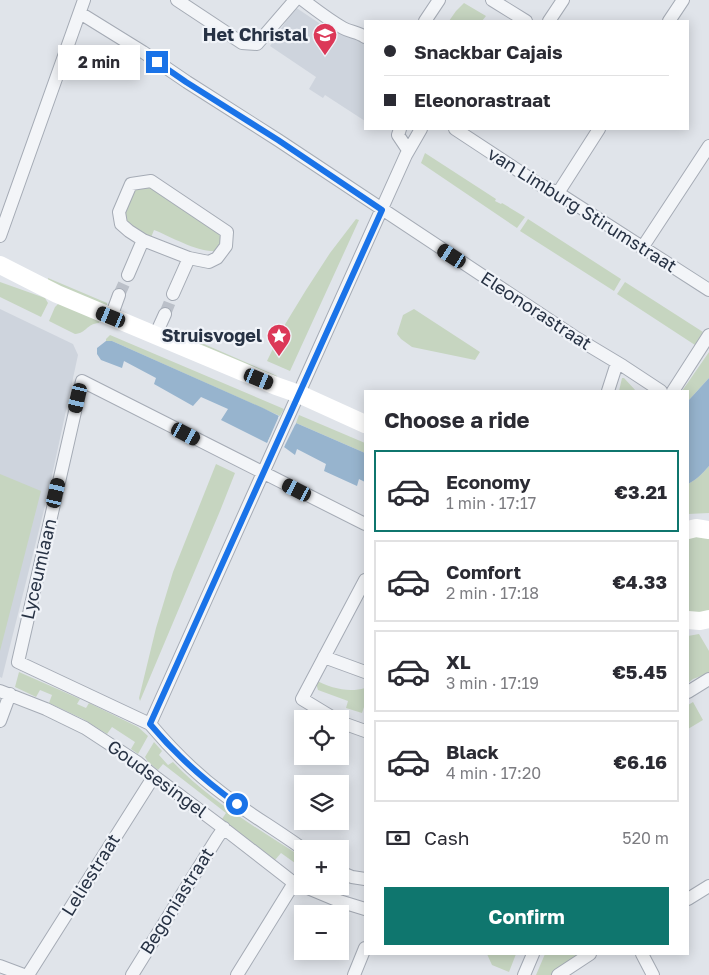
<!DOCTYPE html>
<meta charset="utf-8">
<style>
:root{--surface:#fff;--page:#f7f7f7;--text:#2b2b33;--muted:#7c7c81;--line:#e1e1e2;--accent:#0f766e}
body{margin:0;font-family:"Golos Text",sans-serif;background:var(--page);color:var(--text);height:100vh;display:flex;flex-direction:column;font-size:19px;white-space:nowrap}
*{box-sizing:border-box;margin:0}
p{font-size:16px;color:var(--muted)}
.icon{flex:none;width:28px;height:28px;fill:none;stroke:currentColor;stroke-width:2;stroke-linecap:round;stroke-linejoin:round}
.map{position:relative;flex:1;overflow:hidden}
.panel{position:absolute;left:364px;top:390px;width:325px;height:565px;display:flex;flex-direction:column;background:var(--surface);border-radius:0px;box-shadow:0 2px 12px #0003}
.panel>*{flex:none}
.guide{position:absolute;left:364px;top:20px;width:325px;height:110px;border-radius:0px;box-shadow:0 2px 12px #0003;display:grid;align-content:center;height:110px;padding:0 20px;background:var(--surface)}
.controls{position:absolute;left:294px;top:710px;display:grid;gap:10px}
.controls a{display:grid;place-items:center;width:55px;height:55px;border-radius:0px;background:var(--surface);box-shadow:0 2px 12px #0003;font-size:25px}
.end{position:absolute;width:22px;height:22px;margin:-11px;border:6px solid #1a73e8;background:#fff;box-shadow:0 0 0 2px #fff}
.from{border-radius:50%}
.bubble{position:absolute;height:35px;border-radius:0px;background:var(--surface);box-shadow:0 2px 12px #0003;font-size:16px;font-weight:700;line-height:35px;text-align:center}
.car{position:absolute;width:15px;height:30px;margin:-15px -8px;border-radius:6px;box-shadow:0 0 4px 1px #0007;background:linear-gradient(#222 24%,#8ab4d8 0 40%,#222 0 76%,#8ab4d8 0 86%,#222 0)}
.guide b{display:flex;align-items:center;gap:18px;height:48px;font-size:19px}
.guide b+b{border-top:1px solid var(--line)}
.guide i{width:12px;height:12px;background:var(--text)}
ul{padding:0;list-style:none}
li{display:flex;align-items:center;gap:15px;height:82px;margin:0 10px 8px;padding:0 10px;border:2px solid var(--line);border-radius:0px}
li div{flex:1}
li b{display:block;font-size:19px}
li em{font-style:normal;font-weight:700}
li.selected{border-color:var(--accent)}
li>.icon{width:45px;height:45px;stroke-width:1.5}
h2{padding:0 20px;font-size:22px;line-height:60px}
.pay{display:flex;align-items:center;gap:12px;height:55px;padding:0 20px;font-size:19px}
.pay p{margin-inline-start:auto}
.action{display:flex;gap:10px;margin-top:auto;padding:10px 20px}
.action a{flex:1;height:58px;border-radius:0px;background:var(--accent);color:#fff;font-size:20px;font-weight:700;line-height:58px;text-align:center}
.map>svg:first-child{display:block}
</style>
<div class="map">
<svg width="709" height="975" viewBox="0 0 709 975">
<rect width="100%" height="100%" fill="#e0e4ea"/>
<!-- built -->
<path fill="#ced4dd" d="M 295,7 L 331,31 L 350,34 L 365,44 L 365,121 L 325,95 L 323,98 L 309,89 L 316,77 L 270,46 Z
M 0,309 L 73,344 L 78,355 L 48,494 L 2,678 L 0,677 Z"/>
<!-- green -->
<path fill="#c6d5c0" d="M 464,3 L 486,16 L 482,21 L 449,21 L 456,11 Z
M 425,153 L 496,199 L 495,201 L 501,204 L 502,203 L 525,217 L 517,228 L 421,163 Z
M 148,187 L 165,191 L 218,230 C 222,239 221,243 216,251 C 196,252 172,237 154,230 L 150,240 L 130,226 L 124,216 L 129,195 L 137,189 Z
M 356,219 L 359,220 L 290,371 L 267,361 L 284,326 L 306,290 L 330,253 Z
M 528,219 L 621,279 L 614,291 L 520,231 Z
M 48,278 L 107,303 L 107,305 L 102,307 L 48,283 Z
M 0,282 L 45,298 L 48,303 L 41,317 L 0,297 Z
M 625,282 L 703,332 L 695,345 L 617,294 Z
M 58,304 L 61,304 L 100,321 L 99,323 C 86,324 87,333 75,334 L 49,321 L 55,307 Z
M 414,309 L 480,352 L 475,360 L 412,347 L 401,339 L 397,334 L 403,315 Z
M 165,327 L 277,376 L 277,377 L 164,332 Z
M 110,335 L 284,409 L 280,416 L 112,341 L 106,341 L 106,339 Z
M 709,352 L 709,378 L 688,401 L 688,391 L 682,391 Z
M 622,378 L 624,378 L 636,391 L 619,391 Z
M 299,415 L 365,443 L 365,453 L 296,423 Z
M 216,464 L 235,473 L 220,511 L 140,701 L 139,698 L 156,628 L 173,572 Z
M 709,466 L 709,513 L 688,514 L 688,484 C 696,480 703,473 709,466 Z
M 0,474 L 41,491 L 0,651 Z
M 688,535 L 709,535 L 709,614 L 688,615 Z
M 699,634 L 709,651 L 709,673 L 693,679 L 688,683 L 688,636 Z
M 19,672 L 80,699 L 77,704 L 86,708 L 89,703 L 138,727 L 148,736 L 138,754 L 131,749 L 135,742 L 112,727 L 107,734 L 83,719 L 49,703 L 52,695 L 40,690 L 36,697 L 15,687 Z
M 315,680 C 331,688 348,693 365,688 L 365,704 L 362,713 L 346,708 L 348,701 L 318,690 Z
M 693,702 L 703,720 L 688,729 L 688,705 Z
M 154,742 L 162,751 L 159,755 L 168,765 L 173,762 C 210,801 257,828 302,857 L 302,868 L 281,853 L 275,860 L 222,819 L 226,813 L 163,764 L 158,770 L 148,762 L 145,757 Z
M 487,954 L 516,954 L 509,972 L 492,965 Z
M 545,954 L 588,954 L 556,975 L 536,975 Z"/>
<!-- water -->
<path fill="#97b4ce" d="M 106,341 L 112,341 L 263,408 L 279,416 L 278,418 L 295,425 L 296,423 L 365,453 L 365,482 L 359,479 L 357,486 L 324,471 L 326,464 L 297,449 L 295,455 L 284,447 L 285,444 L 270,437 L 267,443 L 221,420 L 228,409 L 201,397 L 193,406 L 154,384 L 156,378 L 124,361 L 122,368 L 101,360 L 97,354 L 97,348 Z
M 709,378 L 709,466 C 703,473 696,480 688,484 L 688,401 Z"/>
<!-- pier -->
<path fill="#e0e4ea" d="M 279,416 L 296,423 L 283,449 L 282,447 L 268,441 Z"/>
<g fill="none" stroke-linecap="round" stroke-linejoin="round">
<!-- street-tunnel -->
<path stroke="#bbc0c9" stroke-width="12" stroke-dasharray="12 6" stroke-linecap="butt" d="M 119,295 L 128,275
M 165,314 L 173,294"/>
<defs>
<path id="street" d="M 177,0 L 242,43 L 257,44 L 295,0
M 303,0 C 316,10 329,20 343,28 C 350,32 358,32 365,37
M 492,0 L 526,21
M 80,13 L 143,52 L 187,82 L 278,140 L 578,339 L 623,366 L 661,391
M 425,21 L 439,0
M 549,21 L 563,0
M 669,21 L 683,0
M 400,129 L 398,135 L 408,150
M 455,129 L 540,185 L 558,193 L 709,290
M 151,181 L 227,232 L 226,246 L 217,258 L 209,262 L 189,258 L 143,240 L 129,231 L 121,224 L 119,212 L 131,184 Z
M 558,193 L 599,129
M 0,236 L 84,0
M 642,248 L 709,146
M 128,275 L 143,240
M 173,294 L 189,258
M 111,317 L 119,295
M 155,336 L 165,314
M 608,391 L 617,363
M 673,391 L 709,335
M 324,657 L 365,672
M 0,691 L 46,709 L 85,728 L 137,762 L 154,776 L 218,824 L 294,883 L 302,886
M 688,692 L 709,679
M 335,719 L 302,699 L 365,580
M 0,721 L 10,694
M 340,722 L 365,731
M 150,724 L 406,155 L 421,129
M 303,849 C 277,830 249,814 223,794 C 196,774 172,750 150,724 L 18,662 L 82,381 L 365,524
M 340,872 L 352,877 L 365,879
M 303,886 L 339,901 L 365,909
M 688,899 L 709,886
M 642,954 L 653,975
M 0,966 L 24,975
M 28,975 L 154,776
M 132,975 L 217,838 L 224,828
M 237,975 L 294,883
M 354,975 L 365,948
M 524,975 L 533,954
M 558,975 L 590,954"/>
</defs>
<!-- street casing -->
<use href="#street" stroke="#a5abb5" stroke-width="14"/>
<!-- street -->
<use href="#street" stroke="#f3f5f8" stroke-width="12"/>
<!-- secondary -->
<path stroke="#fff" stroke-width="18" d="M 0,265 L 57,294 L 276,386 L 299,394 L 365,424
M 688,530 L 696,528 L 709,530
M 688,620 L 700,621 L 709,619"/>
</g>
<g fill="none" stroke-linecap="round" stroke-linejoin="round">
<!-- route -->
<path stroke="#1a73e8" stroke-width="6" d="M 157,62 L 186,82 L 278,140 L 382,210 L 150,724 C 176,755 205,781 237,804"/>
</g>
<!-- icons -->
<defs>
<symbol id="school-pin" viewBox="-11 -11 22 30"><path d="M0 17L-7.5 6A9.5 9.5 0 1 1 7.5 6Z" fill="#dc3858" stroke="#f0f3f8"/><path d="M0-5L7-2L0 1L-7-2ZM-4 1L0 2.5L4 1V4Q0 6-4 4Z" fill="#fff"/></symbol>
<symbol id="sight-pin" viewBox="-11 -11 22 30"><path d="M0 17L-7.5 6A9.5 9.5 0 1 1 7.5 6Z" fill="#dc3858" stroke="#f0f3f8"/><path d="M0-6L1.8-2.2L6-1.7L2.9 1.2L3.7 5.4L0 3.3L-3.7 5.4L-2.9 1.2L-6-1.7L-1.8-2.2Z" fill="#fff"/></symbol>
</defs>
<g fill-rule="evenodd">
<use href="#school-pin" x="311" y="21" width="28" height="38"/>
<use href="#sight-pin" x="265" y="322" width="28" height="38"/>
</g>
<g text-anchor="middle" stroke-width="4.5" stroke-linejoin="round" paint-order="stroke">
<!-- poi labels -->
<g font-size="18" font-weight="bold" fill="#273244" stroke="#f0f3f8" text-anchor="end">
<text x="308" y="41">Het Christal</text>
<text x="262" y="342">Struisvogel</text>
</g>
<!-- street labels -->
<g font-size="18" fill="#273244" stroke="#f0f3f8">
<text transform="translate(582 210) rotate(32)" y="6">van Limburg Stirumstraat</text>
<text transform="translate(536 311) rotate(33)" y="6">Eleonorastraat</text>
<text transform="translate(39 569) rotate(-77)" y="6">Lyceumlaan</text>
<text transform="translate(157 779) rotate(36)" y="6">Goudsesingel</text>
<text transform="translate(91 875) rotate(-58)" y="6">Leliestraat</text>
<text transform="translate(177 901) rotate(-58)" y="6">Begoniastraat</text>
</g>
</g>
</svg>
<div class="controls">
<a><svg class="icon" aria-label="locate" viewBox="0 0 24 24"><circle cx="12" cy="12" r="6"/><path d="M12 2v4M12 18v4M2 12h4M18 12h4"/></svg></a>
<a><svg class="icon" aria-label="layers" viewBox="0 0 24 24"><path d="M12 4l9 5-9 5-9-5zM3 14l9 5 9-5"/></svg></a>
<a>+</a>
<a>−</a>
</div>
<i class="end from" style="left:237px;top:804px"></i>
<i class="end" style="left:157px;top:62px"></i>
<div class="bubble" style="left:58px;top:45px;width:82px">2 min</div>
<i class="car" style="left:452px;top:256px;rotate:303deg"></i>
<i class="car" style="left:111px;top:317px;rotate:292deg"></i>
<i class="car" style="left:259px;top:379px;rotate:112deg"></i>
<i class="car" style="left:78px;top:398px;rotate:193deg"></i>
<i class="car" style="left:186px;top:434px;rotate:118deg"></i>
<i class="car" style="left:297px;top:490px;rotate:297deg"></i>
<i class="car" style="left:56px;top:493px;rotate:13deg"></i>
<div class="guide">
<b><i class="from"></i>Snackbar Cajais</b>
<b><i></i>Eleonorastraat</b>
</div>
<section class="panel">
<h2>Choose a ride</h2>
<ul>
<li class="selected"><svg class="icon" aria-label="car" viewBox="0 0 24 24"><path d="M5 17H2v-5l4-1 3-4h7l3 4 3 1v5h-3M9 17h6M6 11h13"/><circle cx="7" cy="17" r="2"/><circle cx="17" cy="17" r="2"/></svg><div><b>Economy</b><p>1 min · 17:17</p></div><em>€3.21</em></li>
<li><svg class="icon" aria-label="car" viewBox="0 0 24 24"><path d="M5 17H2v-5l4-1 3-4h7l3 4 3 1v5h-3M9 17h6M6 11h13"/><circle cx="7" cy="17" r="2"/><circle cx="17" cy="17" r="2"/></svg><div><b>Comfort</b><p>2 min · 17:18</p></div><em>€4.33</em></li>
<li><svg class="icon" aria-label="car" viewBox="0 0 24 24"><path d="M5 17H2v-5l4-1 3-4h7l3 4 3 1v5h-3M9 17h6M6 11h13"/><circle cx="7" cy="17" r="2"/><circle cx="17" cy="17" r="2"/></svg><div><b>XL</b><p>3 min · 17:19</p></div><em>€5.45</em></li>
<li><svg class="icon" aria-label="car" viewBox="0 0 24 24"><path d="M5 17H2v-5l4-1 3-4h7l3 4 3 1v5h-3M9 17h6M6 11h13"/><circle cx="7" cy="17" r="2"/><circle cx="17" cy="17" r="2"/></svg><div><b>Black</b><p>4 min · 17:20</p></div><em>€6.16</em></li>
</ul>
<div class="pay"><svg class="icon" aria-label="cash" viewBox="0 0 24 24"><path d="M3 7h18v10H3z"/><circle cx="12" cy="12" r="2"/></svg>Cash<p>520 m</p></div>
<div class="action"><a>Confirm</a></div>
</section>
</div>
